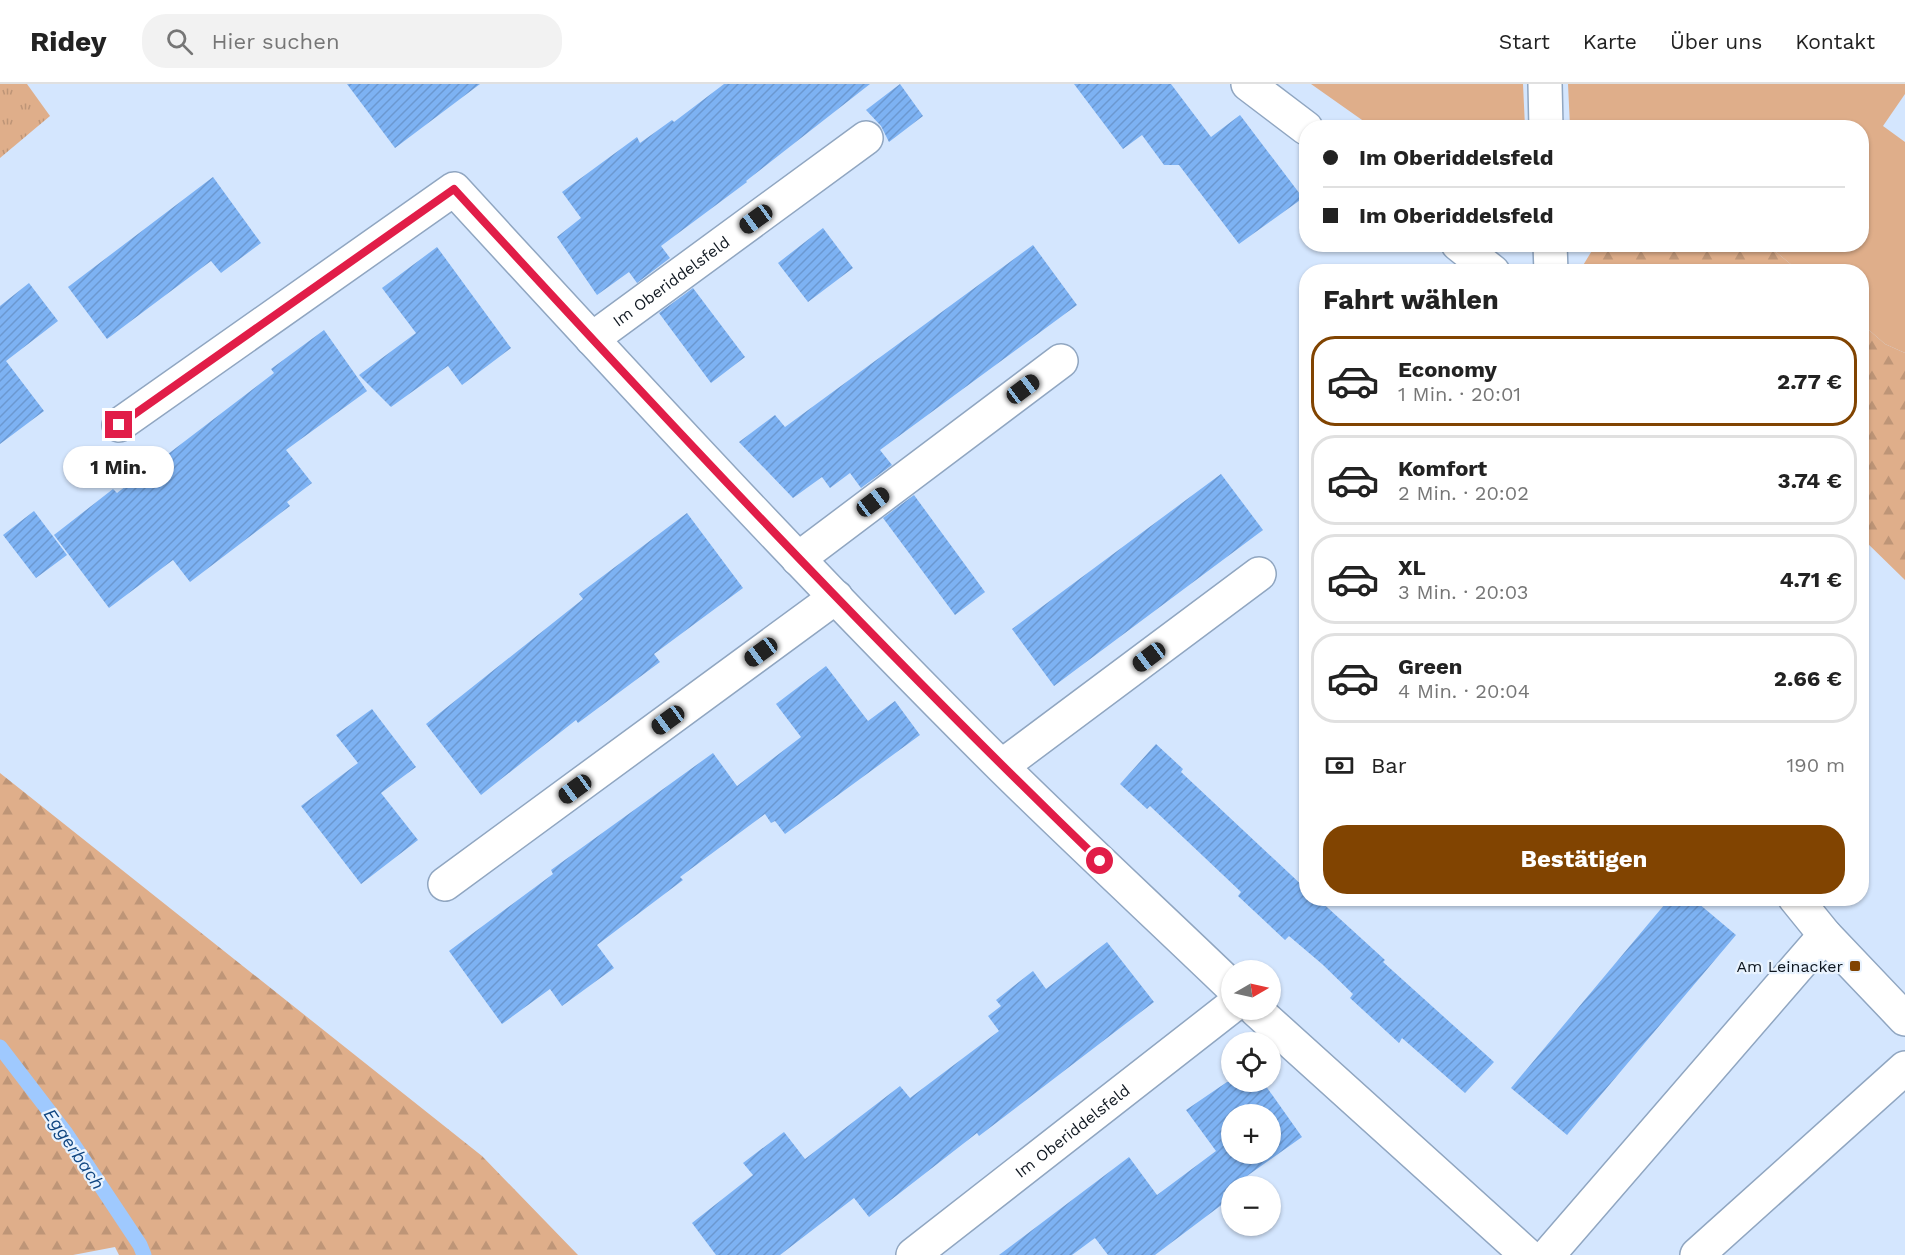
<!DOCTYPE html>
<html lang="de">
<meta charset="utf-8">
<style>
:root{--surface:#fff;--page:#f2f2f2;--text:#222;--muted:#767676;--line:#e0e0e0;--accent:#814401}
body{margin:0;font-family:"Work Sans",sans-serif;background:var(--page);color:var(--text);height:100vh;display:flex;flex-direction:column;font-size:22px;white-space:nowrap}
*{box-sizing:border-box;margin:0}
p{font-size:20px;color:var(--muted)}
.icon{flex:none;width:33px;height:33px;fill:none;stroke:currentColor;stroke-width:2;stroke-linecap:round;stroke-linejoin:round}
.map{position:relative;flex:1;overflow:hidden}
.panel{position:absolute;left:1299px;top:180px;width:570px;height:642px;display:flex;flex-direction:column;background:var(--surface);border-radius:24px;box-shadow:0 2px 4px #0004}
.panel>*{flex:none}
.banner{position:absolute;left:1299px;top:36px;width:570px;height:132px;border-radius:24px;box-shadow:0 2px 4px #0004;display:grid;align-content:center;height:132px;padding:0 24px;background:var(--surface)}
.needle{width:39px;rotate:81deg}
.tools{position:absolute;left:1221px;top:876px;display:grid;gap:12px}
.tools a{display:grid;place-items:center;width:60px;height:60px;border-radius:50%;background:var(--surface);box-shadow:0 2px 4px #0004;font-size:30px}
.end{position:absolute;width:27px;height:27px;margin:-14px;border:8px solid #e11d48;background:#fff;box-shadow:0 0 0 3px #fff}
.from{border-radius:50%}
.bubble{position:absolute;height:42px;border-radius:21px;background:var(--surface);box-shadow:0 2px 4px #0004;font-size:20px;font-weight:700;line-height:42px;text-align:center}
.car{position:absolute;width:18px;height:36px;margin:-18px -9px;border-radius:8px;box-shadow:0 0 4px 2px #0007;background:linear-gradient(#222 24%,#8ab4d8 0 40%,#222 0 76%,#8ab4d8 0 86%,#222 0)}
.banner b{display:flex;align-items:center;gap:21px;height:57px;font-size:22px}
.banner b+b{border-top:2px solid var(--line)}
.banner i{width:15px;height:15px;background:var(--text)}
ul{padding:0;list-style:none}
li{display:flex;align-items:center;gap:18px;height:90px;margin:0 12px 9px;padding:0 12px;border:3px solid var(--line);border-radius:24px}
li div{flex:1}
li b{display:block;font-size:22px}
li em{font-style:normal;font-weight:700}
li.active{border-color:var(--accent)}
li>.icon{width:54px;height:54px;stroke-width:1.5}
h2{padding:0 24px;font-size:27px;line-height:72px}
.pay{display:flex;align-items:center;gap:15px;height:66px;padding:0 24px;font-size:22px}
.pay p{margin-inline-start:auto}
.cta{display:flex;gap:12px;margin-top:auto;padding:12px 24px}
.cta a{flex:1;height:69px;border-radius:24px;background:var(--accent);color:#fff;font-size:24px;font-weight:700;line-height:69px;text-align:center}
header{display:flex;align-items:center;gap:36px;box-sizing:border-box;height:84px;padding:0 30px;background:var(--surface);border-bottom:2px solid var(--line)}
header strong{font-size:28px}
nav{display:flex;gap:33px;margin-inline-start:auto;font-size:21px}
.search{width:420px;height:54px;background:var(--page);display:flex;align-items:center;gap:15px;box-sizing:border-box;padding:0 21px;border-radius:24px;color:var(--muted);font-size:22px}
.map>svg:first-child{display:block}
</style>
<header>
<strong>Ridey</strong>
<div class="search"><svg class="icon" aria-label="search" viewBox="0 0 24 24"><circle cx="10" cy="10" r="6"/><path d="M15 15l6 6"/></svg>Hier suchen</div>
<nav><a>Start</a><a>Karte</a><a>Über uns</a><a>Kontakt</a></nav>
</header>
<div class="map">
<svg width="1905" height="1171" viewBox="0 0 1905 1171">
<defs>
<pattern id="grass-tufts" width="24" height="20" patternUnits="userSpaceOnUse" patternTransform="scale(1.5)"><rect width="24" height="20" fill="#dfae8a"/><path d="M3 7l-1-3M5 7V3M7 7l1-3M15 17l-1-3M17 17v-4M19 17l1-3" fill="none" stroke="#be9577"/></pattern>
<pattern id="forest-firs" width="22" height="20" patternUnits="userSpaceOnUse" patternTransform="scale(1.5)"><rect width="22" height="20" fill="#dfae8a"/><path d="M5 1l3.5 6h-7zM16 11l3.5 6h-7z" fill="#be9577"/></pattern>
<pattern id="building-hatch" width="6" height="6" patternUnits="userSpaceOnUse" patternTransform="scale(1.5)"><rect width="6" height="6" fill="#7db2f3"/><path d="M-1 1l2-2M0 6l6-6M5 7l2-2" fill="none" stroke="#6b98d0"/></pattern>
</defs>
<rect width="100%" height="100%" fill="#d4e6fe"/>
<!-- grass -->
<path fill="url(#grass-tufts)" d="M 0,0 L 27,0 L 50,32 L 0,74 Z"/>
<!-- forest -->
<path fill="url(#forest-firs)" d="M 1596,160 L 1756,161 L 1776,168 L 1799,187 L 1579,188 Z
M 1862,240 L 1885,260 L 1905,269 L 1905,496 L 1862,454 Z
M 0,689 L 482,1072 L 578,1171 L 119,1171 L 115,1163 L 73,1171 L 0,1171 Z"/>
<!-- park -->
<path fill="#dfae8a" d="M 1311,0 L 1523,0 L 1525,43 L 1372,43 Z
M 1568,0 L 1905,0 L 1905,10 L 1883,42 L 1905,58 L 1905,269 L 1885,260 L 1862,240 L 1862,188 L 1799,187 L 1776,168 L 1756,161 L 1862,160 L 1862,44 L 1570,43 Z"/>
<g fill="none" stroke-linecap="round" stroke-linejoin="round">
<!-- stream -->
<path stroke="#9fc9fe" stroke-width="15" d="M 0,963 L 65,1048 L 140,1161 L 144,1171"/>
</g>
<!-- building -->
<path fill="url(#building-hatch)" fill-rule="evenodd" d="M 347,0 L 480,0 L 395,64 Z
M 724,0 L 870,0 L 746,97 L 747,98 L 661,162 L 670,174 L 637,199 L 629,188 L 597,211 L 557,153 L 581,134 L 562,108 L 637,53 L 640,59 L 672,36 L 674,38 Z
M 900,0 L 923,32 L 889,58 L 881,42 L 866,26 Z
M 1074,0 L 1171,0 L 1211,53 L 1240,31 L 1303,114 L 1239,160 L 1179,81 L 1164,81 L 1142,51 L 1123,65 Z
M 213,93 L 261,159 L 221,189 L 211,177 L 107,255 L 68,203 Z
M 823,144 L 853,184 L 808,218 L 778,179 Z
M 1033,161 L 1077,221 L 880,366 L 892,381 L 861,404 L 850,389 L 830,404 L 822,393 L 793,414 L 739,358 L 775,331 L 785,343 Z
M 437,163 L 511,264 L 462,301 L 448,282 L 391,323 L 359,291 L 416,249 L 382,204 Z
M 29,199 L 58,237 L 6,277 L 44,327 L 0,360 L 0,222 Z
M 693,204 L 745,273 L 711,299 L 659,229 Z
M 324,246 L 367,307 L 286,366 L 312,399 L 287,418 L 290,422 L 190,498 L 173,476 L 109,524 L 54,451 L 113,405 L 117,409 L 274,289 L 271,285 Z
M 1221,390 L 1263,446 L 1054,602 L 1012,545 Z
M 914,411 L 985,508 L 955,531 L 883,434 Z
M 34,427 L 67,471 L 36,494 L 3,451 Z
M 687,429 L 743,504 L 654,570 L 660,578 L 578,639 L 576,636 L 481,711 L 426,640 L 583,515 L 579,510 Z
M 826,582 L 868,637 L 895,617 L 920,651 L 785,750 L 775,737 L 771,739 L 765,730 L 680,793 L 683,796 L 597,861 L 614,884 L 562,922 L 550,905 L 502,940 L 449,867 L 553,790 L 551,786 L 713,669 L 737,702 L 801,653 L 776,620 Z
M 372,625 L 416,683 L 381,709 L 418,756 L 361,800 L 301,722 L 358,679 L 336,651 Z
M 1156,660 L 1183,685 L 1181,688 L 1306,805 L 1306,814 L 1317,814 L 1385,876 L 1383,878 L 1494,978 L 1465,1009 L 1402,954 L 1399,959 L 1350,914 L 1353,910 L 1322,880 L 1289,852 L 1285,856 L 1238,812 L 1241,808 L 1203,772 L 1150,722 L 1147,725 L 1120,700 Z
M 1670,814 L 1692,814 L 1736,851 L 1567,1051 L 1511,1004 Z
M 1107,858 L 1154,918 L 979,1052 L 977,1049 L 869,1133 L 854,1114 L 780,1171 L 716,1171 L 692,1139 L 753,1091 L 743,1079 L 784,1048 L 805,1075 L 900,1002 L 910,1014 L 999,947 L 988,932 L 1001,922 L 996,916 L 1033,887 L 1046,905 Z
M 1227,998 L 1263,998 L 1302,1053 L 1223,1109 L 1228,1116 L 1155,1171 L 1108,1171 L 1095,1154 L 1072,1171 L 999,1171 L 1129,1073 L 1157,1111 L 1216,1067 L 1186,1026 ZM 1232,1030 L 1270,1030 L 1270,1070 L 1232,1070 Z"/>
<g fill="none" stroke-linecap="round" stroke-linejoin="round">
<defs>
<g id="street">
<path d="M 1248,0 L 1306,44"/>
<path d="M 1545,0 L 1546,44"/>
<path d="M 1458,160 L 1493,188"/>
<path d="M 1550,160 L 1551,188"/>
<path id="s1" d="M 592,255 L 866,54"/>
<path d="M 119,341 L 454,105 C 633,300 813,495 1001,682 C 1077,757 1155,829 1232,903"/>
<path d="M 798,475 L 1061,277"/>
<path d="M 1002,682 L 1259,490"/>
<path d="M 445,800 L 836,513"/>
<path d="M 1795,814 L 1825,851 L 1905,935"/>
<path d="M 1256,926 L 1527,1171"/>
<path id="s2" d="M 913,1171 L 1232,922"/>
<path d="M 1548,1171 L 1825,851"/>
<path d="M 1697,1171 L 1905,984"/>
</g>
</defs>
<!-- street casing -->
<use href="#street" stroke="#90a6c1" stroke-width="36"/>
<!-- street -->
<use href="#street" stroke="#fff" stroke-width="33"/>
</g>
<g fill="none" stroke-linecap="round" stroke-linejoin="round">
<!-- route -->
<path stroke="#e11d48" stroke-width="8" d="M 119,341 L 454,105 C 664,334 876,561 1100,777"/>
</g>
<!-- markers -->
<rect fill="#814401" stroke="#e9f3fe" stroke-width="2" x="1849" y="876" width="12" height="12" rx="3"/>
<g text-anchor="middle" stroke-width="4.5" stroke-linejoin="round" paint-order="stroke">
<!-- street labels -->
<g font-size="16" fill="#0e161f" stroke="#e9f3fe">
<text dy="6" stroke="none"><textPath href="#s1" startOffset="98">Im Oberiddelsfeld</textPath></text>
<text dy="6" stroke="none"><textPath href="#s2" startOffset="202">Im Oberiddelsfeld</textPath></text>
</g>
<!-- poi labels -->
<g font-size="16" fill="#0e161f" stroke="#e9f3fe" text-anchor="end">
<text x="1843" y="888">Am Leinacker</text>
</g>
<!-- water labels -->
<g font-size="18" font-style="italic" fill="#124782" stroke="#e9f3fe">
<text transform="translate(74 1065) rotate(56)" y="6">Eggerbach</text>
</g>
</g>
</svg>
<div class="tools">
<a><svg class="needle" viewBox="-14 -14 28 28"><path d="M0-13l5 13h-10z" fill="#e53935"/><path d="M0 13l5-13h-10z" fill="#767676"/></svg></a>
<a><svg class="icon" aria-label="locate" viewBox="0 0 24 24"><circle cx="12" cy="12" r="6"/><path d="M12 2v4M12 18v4M2 12h4M18 12h4"/></svg></a>
<a>+</a>
<a>−</a>
</div>
<i class="end from" style="left:1100px;top:777px"></i>
<i class="end" style="left:119px;top:341px"></i>
<div class="bubble" style="left:63px;top:362px;width:111px">1 Min.</div>
<i class="car" style="left:756px;top:135px;rotate:234deg"></i>
<i class="car" style="left:1023px;top:305px;rotate:53deg"></i>
<i class="car" style="left:873px;top:418px;rotate:53deg"></i>
<i class="car" style="left:761px;top:568px;rotate:234deg"></i>
<i class="car" style="left:1149px;top:573px;rotate:233deg"></i>
<i class="car" style="left:668px;top:636px;rotate:234deg"></i>
<i class="car" style="left:575px;top:705px;rotate:234deg"></i>
<div class="banner">
<b><i class="from"></i>Im Oberiddelsfeld</b>
<b><i></i>Im Oberiddelsfeld</b>
</div>
<section class="panel">
<h2>Fahrt wählen</h2>
<ul>
<li class="active"><svg class="icon" aria-label="car" viewBox="0 0 24 24"><path d="M5 17H2v-5l4-1 3-4h7l3 4 3 1v5h-3M9 17h6M6 11h13"/><circle cx="7" cy="17" r="2"/><circle cx="17" cy="17" r="2"/></svg><div><b>Economy</b><p>1 Min. · 20:01</p></div><em>2.77 €</em></li>
<li><svg class="icon" aria-label="car" viewBox="0 0 24 24"><path d="M5 17H2v-5l4-1 3-4h7l3 4 3 1v5h-3M9 17h6M6 11h13"/><circle cx="7" cy="17" r="2"/><circle cx="17" cy="17" r="2"/></svg><div><b>Komfort</b><p>2 Min. · 20:02</p></div><em>3.74 €</em></li>
<li><svg class="icon" aria-label="car" viewBox="0 0 24 24"><path d="M5 17H2v-5l4-1 3-4h7l3 4 3 1v5h-3M9 17h6M6 11h13"/><circle cx="7" cy="17" r="2"/><circle cx="17" cy="17" r="2"/></svg><div><b>XL</b><p>3 Min. · 20:03</p></div><em>4.71 €</em></li>
<li><svg class="icon" aria-label="car" viewBox="0 0 24 24"><path d="M5 17H2v-5l4-1 3-4h7l3 4 3 1v5h-3M9 17h6M6 11h13"/><circle cx="7" cy="17" r="2"/><circle cx="17" cy="17" r="2"/></svg><div><b>Green</b><p>4 Min. · 20:04</p></div><em>2.66 €</em></li>
</ul>
<div class="pay"><svg class="icon" aria-label="cash" viewBox="0 0 24 24"><path d="M3 7h18v10H3z"/><circle cx="12" cy="12" r="2"/></svg>Bar<p>190 m</p></div>
<div class="cta"><a>Bestätigen</a></div>
</section>
</div>
